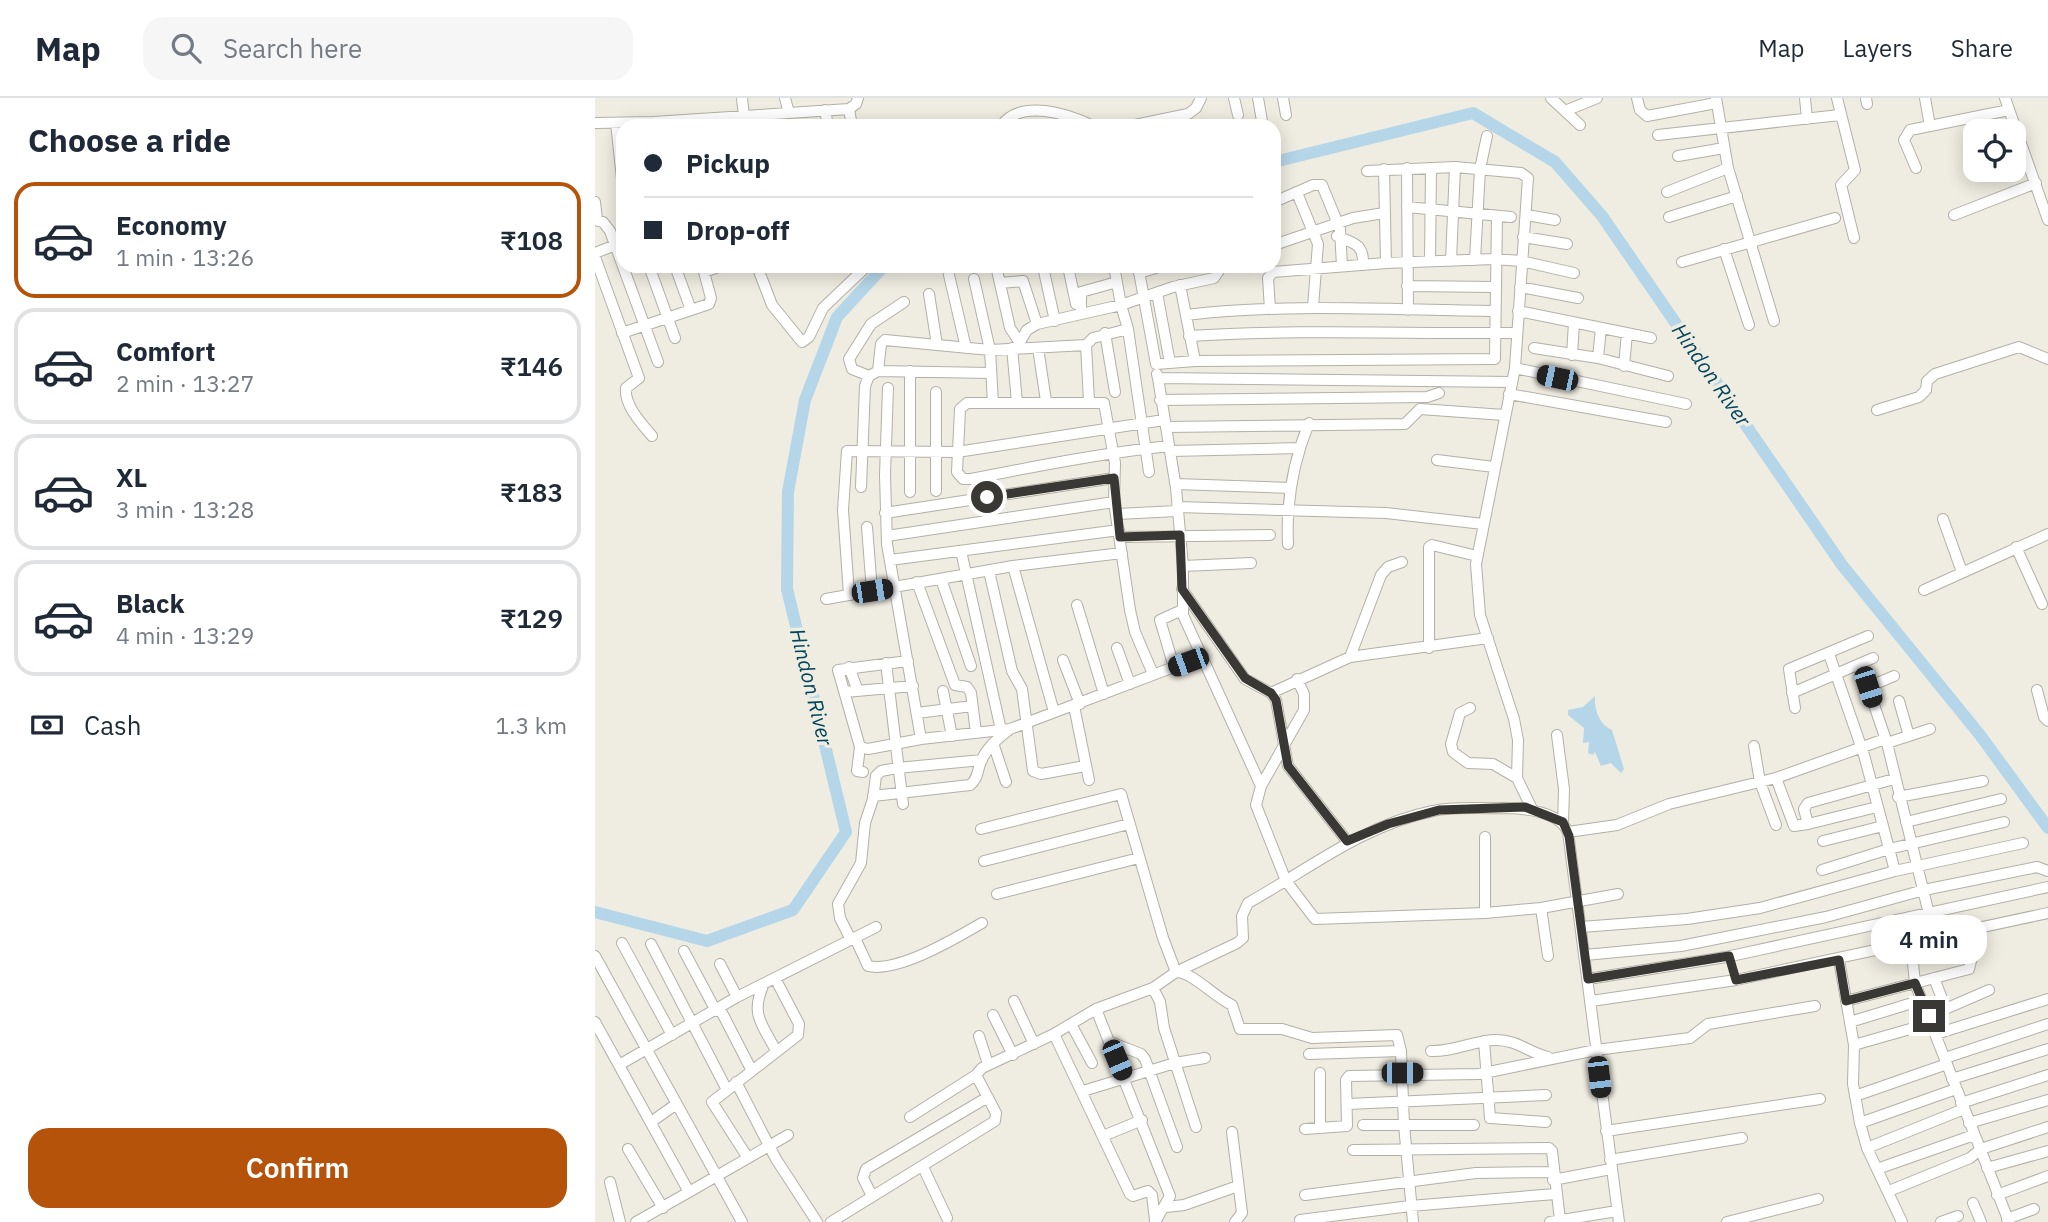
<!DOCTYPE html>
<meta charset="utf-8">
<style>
:root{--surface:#fff;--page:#f6f6f7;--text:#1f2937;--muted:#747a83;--line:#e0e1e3;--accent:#b45309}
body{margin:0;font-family:"IBM Plex Sans",sans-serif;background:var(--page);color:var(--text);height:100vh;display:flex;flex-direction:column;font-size:26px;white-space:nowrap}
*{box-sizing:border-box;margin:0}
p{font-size:23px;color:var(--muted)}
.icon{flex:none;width:38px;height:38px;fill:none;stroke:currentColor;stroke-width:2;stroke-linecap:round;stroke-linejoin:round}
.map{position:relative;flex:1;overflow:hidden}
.details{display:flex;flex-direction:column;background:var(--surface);width:595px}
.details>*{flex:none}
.hud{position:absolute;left:21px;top:21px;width:665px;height:154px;border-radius:21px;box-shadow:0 4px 18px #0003;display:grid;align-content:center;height:154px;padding:0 28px;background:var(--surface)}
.controls{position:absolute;left:1368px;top:21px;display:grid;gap:14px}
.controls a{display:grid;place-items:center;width:63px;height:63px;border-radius:14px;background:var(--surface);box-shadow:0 4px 18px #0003;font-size:35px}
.end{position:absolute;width:32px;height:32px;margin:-16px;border:9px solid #393834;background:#fff;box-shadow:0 0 0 4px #fff}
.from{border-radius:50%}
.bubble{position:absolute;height:49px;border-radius:21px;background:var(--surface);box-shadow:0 4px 18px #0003;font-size:23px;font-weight:600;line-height:49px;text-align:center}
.car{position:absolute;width:21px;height:42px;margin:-21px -10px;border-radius:9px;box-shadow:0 0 5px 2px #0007;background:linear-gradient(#222 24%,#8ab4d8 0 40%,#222 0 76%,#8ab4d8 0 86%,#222 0)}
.hud b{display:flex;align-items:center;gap:24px;height:66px;font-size:26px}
.hud b+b{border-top:2px solid var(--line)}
.hud i{width:18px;height:18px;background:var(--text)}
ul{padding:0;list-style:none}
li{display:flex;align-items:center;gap:21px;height:116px;margin:0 14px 10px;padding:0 14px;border:4px solid var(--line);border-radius:21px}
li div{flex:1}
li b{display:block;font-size:26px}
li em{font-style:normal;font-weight:600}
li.current{border-color:var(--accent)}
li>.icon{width:63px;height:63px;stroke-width:1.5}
h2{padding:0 28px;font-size:32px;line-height:84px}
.pay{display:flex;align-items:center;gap:18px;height:77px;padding:0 28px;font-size:26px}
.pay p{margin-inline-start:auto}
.primary-button{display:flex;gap:14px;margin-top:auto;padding:14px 28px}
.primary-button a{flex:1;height:80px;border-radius:21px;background:var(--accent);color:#fff;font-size:28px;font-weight:600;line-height:80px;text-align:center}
header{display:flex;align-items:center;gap:42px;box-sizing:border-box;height:98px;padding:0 35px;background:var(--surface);border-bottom:2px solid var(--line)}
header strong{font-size:33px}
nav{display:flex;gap:38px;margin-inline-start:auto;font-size:24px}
.search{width:490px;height:63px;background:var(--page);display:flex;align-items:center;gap:18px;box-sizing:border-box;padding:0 24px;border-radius:21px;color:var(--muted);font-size:26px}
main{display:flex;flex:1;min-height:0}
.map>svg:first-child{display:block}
</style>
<header>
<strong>Map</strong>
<div class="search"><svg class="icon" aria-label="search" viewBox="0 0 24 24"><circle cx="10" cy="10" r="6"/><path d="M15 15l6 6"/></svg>Search here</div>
<nav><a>Map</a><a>Layers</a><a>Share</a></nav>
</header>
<main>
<section class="details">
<h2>Choose a ride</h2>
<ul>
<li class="current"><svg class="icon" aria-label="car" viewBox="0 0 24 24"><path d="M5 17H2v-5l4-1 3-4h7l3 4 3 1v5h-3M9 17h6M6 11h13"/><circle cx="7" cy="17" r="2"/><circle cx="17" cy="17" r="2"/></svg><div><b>Economy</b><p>1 min · 13:26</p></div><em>₹108</em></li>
<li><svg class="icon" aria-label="car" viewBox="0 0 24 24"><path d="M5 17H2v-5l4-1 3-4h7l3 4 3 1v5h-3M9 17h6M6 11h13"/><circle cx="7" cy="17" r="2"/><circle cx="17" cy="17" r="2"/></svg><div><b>Comfort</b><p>2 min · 13:27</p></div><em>₹146</em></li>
<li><svg class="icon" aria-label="car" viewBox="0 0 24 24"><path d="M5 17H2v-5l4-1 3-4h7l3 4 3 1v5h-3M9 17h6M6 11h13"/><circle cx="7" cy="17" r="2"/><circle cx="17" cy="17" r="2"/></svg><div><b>XL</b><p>3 min · 13:28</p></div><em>₹183</em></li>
<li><svg class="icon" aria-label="car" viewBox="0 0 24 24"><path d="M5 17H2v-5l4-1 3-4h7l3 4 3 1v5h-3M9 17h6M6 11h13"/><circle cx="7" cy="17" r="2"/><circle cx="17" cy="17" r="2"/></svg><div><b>Black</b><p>4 min · 13:29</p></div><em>₹129</em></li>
</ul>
<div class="pay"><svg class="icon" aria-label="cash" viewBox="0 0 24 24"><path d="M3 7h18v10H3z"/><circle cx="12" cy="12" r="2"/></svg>Cash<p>1.3 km</p></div>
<div class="primary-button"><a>Confirm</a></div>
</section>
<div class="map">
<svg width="1453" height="1124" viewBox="0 0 1453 1124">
<rect width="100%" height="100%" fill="#efece1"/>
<!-- water -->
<path fill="#b4d6e8" d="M 1000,598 C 999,611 1004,627 1017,632 L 1029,671 L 1026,675 L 1016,665 L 1006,668 L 1000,654 L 998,657 L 993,655 L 994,644 L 988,645 L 989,630 L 973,617 L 973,612 L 988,609 Z"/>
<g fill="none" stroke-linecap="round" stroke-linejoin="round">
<!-- river -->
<path stroke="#b4d6e8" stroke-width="12" d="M 679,64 L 878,15 L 960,64 L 1007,118 L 1247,467 L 1385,637 L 1453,730
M 0,814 L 112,843 L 198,812 L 251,734 L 192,491 L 193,394 L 210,302 L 242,219 L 289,168"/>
<defs>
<path id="minor" d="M 147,0 L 149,18
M 190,0 L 194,15
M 639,0 L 643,17
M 663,0 L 667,23
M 688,0 L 691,17
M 956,0 L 985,27
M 1042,0 L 1045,12 L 1052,18 L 1121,5
M 1121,0 L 1133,70 L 1179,223
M 1210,0 L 1212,21
M 1242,0 L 1260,72 L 1246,87 L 1259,140
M 1271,0 L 1272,6
M 1330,0 L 1335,28
M 1410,0 L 1453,122
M 254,11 L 257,28
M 230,12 L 233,28
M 970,13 L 1002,0
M 0,25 L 59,24 L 254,11 L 261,6 L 263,0
M 21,25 L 28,90
M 406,28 C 426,0 473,16 498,28
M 535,28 L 593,16 L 601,10 L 606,0
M 1063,37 L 1245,17
M 1083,58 L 1129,50
M 812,70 L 813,212
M 1321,70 L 1309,42 L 1315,32 L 1414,12
M 789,71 L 791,165
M 772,73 L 860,69 L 926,75 L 933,80 L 920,270 L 881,466 L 885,517 L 919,621 L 923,642 L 922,680 L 937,711
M 1072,94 L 1133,70
M 702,95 L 723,146 L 718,209
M 0,104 L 2,122
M 679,104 L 718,87 L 727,87 L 745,131 L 747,168
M 812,109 L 916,119
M 932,117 L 960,122
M 1359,117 L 1441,85
M 1074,119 L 1142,98
M 0,122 L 8,124 L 15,133 L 63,264
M 742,138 C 759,145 769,146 768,167
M 928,139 L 972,146
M 679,147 L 758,120 L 789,115
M 1129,151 L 1154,227
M 0,155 L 28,144
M 0,159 L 44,280 L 31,290 C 29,307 46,325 57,338
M 880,162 L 885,71 L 892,38
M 835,163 L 836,70
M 856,163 L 860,69
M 1087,164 L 1240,120
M 54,168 L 80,240
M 80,168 L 96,212
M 162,168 L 177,207 L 207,244 L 214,239 L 228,210 L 272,168
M 401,168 L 415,230 L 425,245
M 519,168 L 526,207 L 578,189 L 619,180 L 627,168
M 543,168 L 561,266 L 600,263 L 900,261 L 902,118
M 448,169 L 460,223
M 474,173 L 481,206
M 544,175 L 567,168
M 354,177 L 371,250
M 379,181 L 395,252 L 398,305
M 405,185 L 428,183 L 442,226
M 585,187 L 600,263
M 812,188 L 899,189
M 925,189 L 983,200
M 562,195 L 575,265
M 334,196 L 342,247
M 675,211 L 673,180 L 678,174 L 791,165 L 899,161 L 926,163 L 979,175
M 923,213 L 1056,240
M 486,215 L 486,194 L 522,184
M 591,217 C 693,205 796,212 898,213
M 533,231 L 554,374
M 27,235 L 114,206 L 116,200 L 109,174 L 126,168
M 510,235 L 520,294
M 594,238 C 703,231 813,236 922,235
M 422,249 L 432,232 L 442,226 L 526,207 L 533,231 L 498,240 L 491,247 L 494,303
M 417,250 L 422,304
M 443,250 L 451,303
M 939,250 L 1003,260 L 1073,278
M 977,257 L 979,225
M 1003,260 L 1006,230
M 1029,268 L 1032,235
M 920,270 L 1091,306
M 396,275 L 283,273 L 286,246 L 290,242 L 395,252 L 491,247
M 562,276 L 563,280 L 916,284
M 274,278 L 257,271 L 254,261 L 276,226 L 309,204
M 563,280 L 581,390 L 588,468 L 588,517 L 666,688
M 293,290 L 290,377 L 292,446 L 326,641
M 341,294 L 341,393
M 914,296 L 1071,324
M 565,302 L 832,299 L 844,295
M 1282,312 L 1324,299 L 1331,292 L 1332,283 L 1340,276 L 1424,249 L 1453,261
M 571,329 L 810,326 L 825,311 L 909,317
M 575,353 L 704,350
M 842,362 L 899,369
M 581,386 L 696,390
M 266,389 L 270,288 L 274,278 L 283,273
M 315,394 L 315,273
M 582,409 L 791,415 L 888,426
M 290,415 L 519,380
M 522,416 L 582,413
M 1348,421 L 1367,474
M 272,429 L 277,493
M 292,438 L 519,404
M 525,439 L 675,437
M 693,446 C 691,404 698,364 714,325
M 1421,449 L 1447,506
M 366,453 L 406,632
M 295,462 L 524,432
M 418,468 L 459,614
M 588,468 L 656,465
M 394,473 L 417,573 L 427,591 L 438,673 L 446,676 L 490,668
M 346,481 L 376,568
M 322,484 L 360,587 L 372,589 L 376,595 L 381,635
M 587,491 L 650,581 L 676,595 L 681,602 L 693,668 L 752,743
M 1329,492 L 1453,436
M 254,496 L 248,412 L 252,353 L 362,354 L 569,322
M 231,501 L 418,468 L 527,455
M 482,507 L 509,596
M 522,550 L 535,586
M 834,550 L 834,449 L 837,447 L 882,458
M 1234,556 L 1269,657 L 1300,773
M 755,559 L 786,477 L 793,469 L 807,464
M 468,562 L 485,606
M 313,563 L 243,572 L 265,649 L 273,651 L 326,641 L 415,631 L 608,558
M 291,565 L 308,706
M 1263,568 L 1273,589 L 1292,645 L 1334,816
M 254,569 L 263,593
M 579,569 L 565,522 L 587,512
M 558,576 L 540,534 L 535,512 L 519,404 L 520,365 L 509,305 L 372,305 L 365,311 L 362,374 L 368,381 L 376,381 C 442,368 508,355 574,348
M 702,581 L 709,596 L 709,612 L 666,688 L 661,707 L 691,783 L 720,821 L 890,815 L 946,810 L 1023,796
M 1273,589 L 1299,578
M 1442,592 L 1449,619 L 1453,623
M 348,593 L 357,638
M 250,594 L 318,588
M 676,595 L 755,559 L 893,540
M 1197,595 L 1278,560
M 1304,603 L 1314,638
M 479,608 L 494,682
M 875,610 L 865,615 L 856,646 L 858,654 L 873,665 L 898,666 L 922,680
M 1200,610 L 1194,571 L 1273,538
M 322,615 L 377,608
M 962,637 L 969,691 L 968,724
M 398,645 L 411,684
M 1292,645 L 1335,631
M 1159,648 L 1165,684 L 1181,727
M 265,649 L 262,673 L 268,674
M 1181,680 L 1199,728 L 1213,726
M 278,698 L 375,687 C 384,680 382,671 387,661 C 393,648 404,640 415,631
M 1303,699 L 1388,683
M 1282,709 L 1213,726 L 1209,711 L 1213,705 L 1299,681
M 1311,724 L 1406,701
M 386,731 L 526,696 L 568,840 L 581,874 C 598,874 619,899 637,907 L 645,931 L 687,931 L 717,940 L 802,937 L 806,953 L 809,1027 L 818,1124
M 973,734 L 1022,727 L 1074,706 L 1181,680 L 1290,641
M 1228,743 L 1288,728
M 389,763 L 534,726
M 1227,772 L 1294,751 L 1409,724
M 402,796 L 544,760
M 946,810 L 953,858
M 890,815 L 890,739
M 986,829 L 1092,821 L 1165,810 L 1300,773 L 1428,745
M 260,840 L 273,868 C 303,875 361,840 387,825
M 256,842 L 245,820 L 243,806 L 266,765 L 270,725 L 278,701 L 281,678 L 286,673 L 302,670 L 387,662
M 27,845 L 77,937
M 1316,845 L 1320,885 L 1414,1124
M 56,846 L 131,990
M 89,853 L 121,913
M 990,857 L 1086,848 L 1231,819 L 1329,792 L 1442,769 L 1453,773
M 0,858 L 147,1124
M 1244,862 L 1259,947 L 1258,986 L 1265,1025 L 1272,1050 L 1307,1124
M 125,866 L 142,899
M 1339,880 L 1351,911
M 993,881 L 1131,859 L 1453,789
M 168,888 C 155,917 168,927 181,953
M 558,890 L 565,904 L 569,930 L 601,1029
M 419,903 L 439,946
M 996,903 L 1141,882 L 1453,815
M 1251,903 L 1374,871 L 1378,855
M 125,911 L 156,971
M 501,911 L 575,1098 L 560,1124
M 398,917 L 418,957
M 1334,918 L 1394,892
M 0,924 L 94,1094 L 193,1037
M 1255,924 L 1327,902
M 476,926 L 497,965
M 459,936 L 535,1096 L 538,1098 L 553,1093 L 557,1097 L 560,1122
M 1341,936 L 1453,901
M 384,938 L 393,966
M 889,943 L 895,1020 L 951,1024
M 515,944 L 546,956 L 550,961 L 582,1049
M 1259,947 L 1336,925
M 836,953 C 860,954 879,942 901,942 C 923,942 934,955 953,959
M 714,956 L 806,953
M 1350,960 L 1453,926
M 24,967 L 142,899 L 281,829
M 1357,981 L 1453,951
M 141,984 L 181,1061 L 222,1124
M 488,993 L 580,965 L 610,960
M 1260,998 L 1352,966
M 1366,1005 L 1453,977
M 753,1006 L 951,997
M 315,1019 L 381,977
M 56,1024 L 80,1007
M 1265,1025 L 1361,991
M 1374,1025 L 1453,1002
M 768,1027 L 879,1027
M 725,1030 L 725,975
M 710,1031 L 752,1028 L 751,982 L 754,978 L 884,976 L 1001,952 L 1095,940 L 1113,926 L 1220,908
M 1011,1033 L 1225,1001
M 637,1034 L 647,1115 L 640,1124
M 508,1038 L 547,1022
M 1272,1050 L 1369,1011
M 33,1051 L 68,1110
M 758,1052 L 954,1050 L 957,1053 L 965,1122
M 153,1060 L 117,1004 L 203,937 L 204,926 L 181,882
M 1015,1062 L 1147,1040
M 328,1069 L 352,1120
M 1392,1070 L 1453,1053
M 1282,1071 L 1379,1037
M 958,1082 L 1016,1071
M 15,1084 L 25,1124
M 1294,1093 L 1375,1060 L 1386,1051 L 1453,1029
M 710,1097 L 881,1075 L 957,1074
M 1402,1097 L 1453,1078
M 277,1098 L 268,1080 L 271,1071 L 393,999
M 1378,1105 L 1386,1124
M 571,1109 L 589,1107 L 643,1088
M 1412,1121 L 1439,1111
M 705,1122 L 815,1108 L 960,1096
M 41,1124 L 94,1094
M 236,1124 L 400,1023 L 401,1015 L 381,977 L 387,970 L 459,936 L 501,911 L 558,890 L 581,874 L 642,845 L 648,840 L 647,818 L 653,805 C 714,771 768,727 838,713 C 859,708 885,711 907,710 C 928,710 963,712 973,734 L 1024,1124
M 955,1124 L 1022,1113
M 1132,1124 L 1223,1101
M 1346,1124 L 1363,1118"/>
</defs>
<!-- minor casing -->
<use href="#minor" stroke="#b3b0a5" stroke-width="12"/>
<!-- minor -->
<use href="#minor" stroke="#fff" stroke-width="10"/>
</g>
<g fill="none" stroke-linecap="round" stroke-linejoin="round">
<!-- route -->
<path stroke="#393834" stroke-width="9" d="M 392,399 L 519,380 L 525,439 L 585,437 L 587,491 L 650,580 L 676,595 L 681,602 L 693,668 L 752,743 L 793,726 L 844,712 L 930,709 L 968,724 L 974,738 L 993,881 L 1134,858 L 1141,882 L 1244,862 L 1251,903 L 1320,885 L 1334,918"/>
</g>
<g text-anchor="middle" stroke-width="7" stroke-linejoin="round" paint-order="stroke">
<!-- water labels -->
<g font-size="21" font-style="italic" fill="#00455d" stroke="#efece1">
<text transform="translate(1116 277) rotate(55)" y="7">Hindon River</text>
<text transform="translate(216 589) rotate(76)" y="7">Hindon River</text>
</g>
</g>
</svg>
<div class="controls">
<a><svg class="icon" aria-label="locate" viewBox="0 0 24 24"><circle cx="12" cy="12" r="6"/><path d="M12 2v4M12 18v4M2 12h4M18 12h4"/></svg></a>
</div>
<i class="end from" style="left:392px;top:399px"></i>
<i class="end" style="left:1334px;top:918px"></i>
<div class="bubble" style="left:1276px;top:817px;width:116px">4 min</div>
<i class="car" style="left:962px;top:280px;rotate:282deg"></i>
<i class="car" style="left:277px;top:493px;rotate:81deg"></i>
<i class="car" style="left:593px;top:564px;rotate:250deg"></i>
<i class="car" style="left:1273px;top:589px;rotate:162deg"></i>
<i class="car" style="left:522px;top:962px;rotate:157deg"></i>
<i class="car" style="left:807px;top:975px;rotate:90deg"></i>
<i class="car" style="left:1004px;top:979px;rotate:173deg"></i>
<div class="hud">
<b><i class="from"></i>Pickup</b>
<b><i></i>Drop-off</b>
</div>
</div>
</main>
